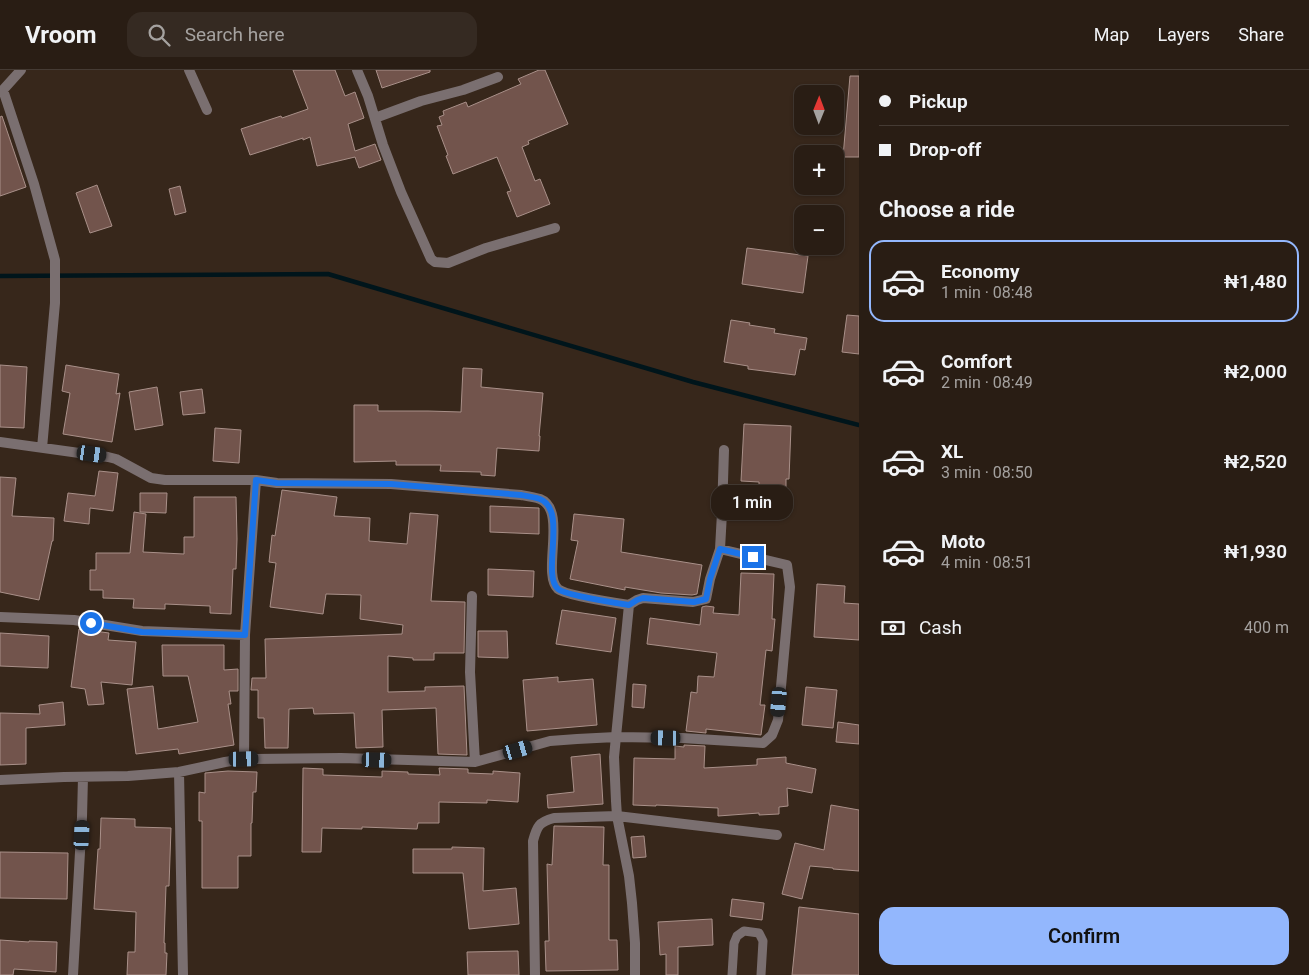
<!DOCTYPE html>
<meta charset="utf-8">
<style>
:root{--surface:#291d14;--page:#352a22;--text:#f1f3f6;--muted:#a5a2a0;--line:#453b34;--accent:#93b7fd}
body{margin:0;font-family:Roboto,sans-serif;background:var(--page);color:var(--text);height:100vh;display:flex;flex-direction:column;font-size:19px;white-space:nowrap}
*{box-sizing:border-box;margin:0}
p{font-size:16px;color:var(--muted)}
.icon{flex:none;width:28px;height:28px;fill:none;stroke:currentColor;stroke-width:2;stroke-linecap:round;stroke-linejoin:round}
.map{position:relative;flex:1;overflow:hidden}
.details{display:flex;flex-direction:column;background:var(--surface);width:450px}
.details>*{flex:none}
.hud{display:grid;align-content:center;height:110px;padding:0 20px;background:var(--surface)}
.needle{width:32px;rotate:1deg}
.controls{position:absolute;left:794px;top:15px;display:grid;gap:10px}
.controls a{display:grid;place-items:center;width:50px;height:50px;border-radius:10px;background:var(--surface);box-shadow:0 1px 4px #0004,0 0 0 1px var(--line);font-size:25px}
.end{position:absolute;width:22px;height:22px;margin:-11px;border:6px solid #1a73e8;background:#fff;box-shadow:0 0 0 2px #fff}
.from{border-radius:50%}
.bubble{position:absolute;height:35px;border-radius:15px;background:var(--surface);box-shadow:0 1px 4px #0004,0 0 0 1px var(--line);font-size:16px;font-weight:600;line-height:35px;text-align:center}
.car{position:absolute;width:15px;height:30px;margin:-15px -8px;border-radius:6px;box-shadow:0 0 4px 1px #0007;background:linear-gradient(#222 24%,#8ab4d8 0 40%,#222 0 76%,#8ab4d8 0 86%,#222 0)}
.hud b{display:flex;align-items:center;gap:18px;height:48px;font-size:19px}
.hud b+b{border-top:1px solid var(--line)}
.hud i{width:12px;height:12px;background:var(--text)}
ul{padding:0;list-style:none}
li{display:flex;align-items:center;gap:15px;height:82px;margin:0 10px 8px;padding:0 10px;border:2px solid transparent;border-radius:15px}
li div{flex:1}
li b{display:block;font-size:19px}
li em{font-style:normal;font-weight:600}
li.active{border-color:var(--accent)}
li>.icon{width:45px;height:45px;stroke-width:1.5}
h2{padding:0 20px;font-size:22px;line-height:60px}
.pay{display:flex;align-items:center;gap:12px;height:55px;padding:0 20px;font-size:19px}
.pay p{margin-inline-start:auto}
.cta{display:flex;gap:10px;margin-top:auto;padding:10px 20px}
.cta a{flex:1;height:58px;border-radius:15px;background:var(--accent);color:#111;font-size:20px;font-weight:600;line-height:58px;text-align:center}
header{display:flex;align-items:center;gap:30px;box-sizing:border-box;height:70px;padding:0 25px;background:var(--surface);border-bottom:1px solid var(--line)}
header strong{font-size:24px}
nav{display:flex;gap:28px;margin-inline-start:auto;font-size:18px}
.search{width:350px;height:45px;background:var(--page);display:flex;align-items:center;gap:12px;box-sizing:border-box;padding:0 18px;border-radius:15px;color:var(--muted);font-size:19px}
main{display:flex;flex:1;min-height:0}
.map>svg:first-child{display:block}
</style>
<header>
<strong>Vroom</strong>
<div class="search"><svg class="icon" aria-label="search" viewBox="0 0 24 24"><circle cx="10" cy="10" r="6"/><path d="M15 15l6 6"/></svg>Search here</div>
<nav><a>Map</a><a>Layers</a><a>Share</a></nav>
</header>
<main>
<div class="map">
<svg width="859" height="905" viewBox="0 0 859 905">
<rect width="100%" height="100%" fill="#37271b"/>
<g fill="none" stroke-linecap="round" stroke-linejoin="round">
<!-- stream -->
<path stroke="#00151b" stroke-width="4.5" d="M 0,206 L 328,204 L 693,312 L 859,355"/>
</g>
<!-- building -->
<path fill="#72544c" stroke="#a99089" d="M 293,0 L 335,0 L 345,26 L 355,22 L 364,48 L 348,54 L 355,81 L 375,74 L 381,90 L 359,98 L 355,87 L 317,96 L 310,67 L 303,70 L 303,68 L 250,85 L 241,59 L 281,46 L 282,48 L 308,39 Z
M 376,0 L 430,0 L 430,2 L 382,18 Z
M 539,0 L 545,0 L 568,54 L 528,71 L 529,74 L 522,77 L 535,111 L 540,109 L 550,134 L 517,147 L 507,122 L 511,121 L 497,87 L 453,104 L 446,86 L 448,85 L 437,56 L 442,55 L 439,47 L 444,45 L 443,41 L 466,32 L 468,37 L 521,14 L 518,9 Z
M 850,6 L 859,6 L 859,87 L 843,87 Z
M 2,46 L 26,117 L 0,126 L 0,47 Z
M 97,115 L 112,156 L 90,163 L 76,123 Z
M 180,116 L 186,142 L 175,145 L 169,119 Z
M 747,178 L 808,186 L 803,223 L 742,214 Z
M 847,245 L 859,246 L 859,284 L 842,282 Z
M 731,250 L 750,253 L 749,255 L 775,259 L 774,263 L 807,268 L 805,280 L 800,279 L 795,305 L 748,299 L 748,296 L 724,292 Z
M 0,295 L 27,297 L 24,358 L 0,357 Z
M 66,295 L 119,304 L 116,324 L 120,323 L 112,372 L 63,364 L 70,323 L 62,321 Z
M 463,298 L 482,299 L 481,317 L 543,323 L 539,366 L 540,366 L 539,381 L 497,378 L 495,406 L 481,405 L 481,402 L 440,401 L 441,395 L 396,395 L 396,391 L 354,392 L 354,335 L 378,335 L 378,341 L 428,341 L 461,342 Z
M 157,317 L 163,355 L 135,360 L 129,322 Z
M 202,319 L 205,343 L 183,345 L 180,322 Z
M 744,354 L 791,356 L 789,409 L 786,409 L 786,427 L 767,426 L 767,424 L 759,424 L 759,412 L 741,411 Z
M 215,358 L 241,360 L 239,393 L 213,391 Z
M 99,401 L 118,403 L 113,441 L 90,438 L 89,454 L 64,451 L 68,423 L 95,426 Z
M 0,407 L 16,408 L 12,446 L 54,448 L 53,471 L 52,471 L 39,530 L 0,522 Z
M 282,420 L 337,427 L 334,446 L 370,448 L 369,471 L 407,474 L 410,443 L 438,445 L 431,531 L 465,532 L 464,583 L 434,583 L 434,590 L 413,590 L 413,588 L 388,586 L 388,622 L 425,621 L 425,617 L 464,616 L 467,685 L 438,684 L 436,638 L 382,640 L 383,677 L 356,678 L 354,643 L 314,644 L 313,638 L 289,639 L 288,678 L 265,678 L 264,648 L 258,648 L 258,620 L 251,620 L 252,608 L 266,608 L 265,569 L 402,564 L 403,555 L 360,549 L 361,525 L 326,524 L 323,544 L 270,537 L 276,493 L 269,492 L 272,465 L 275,466 Z
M 140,423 L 167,423 L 166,443 L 140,442 Z
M 194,427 L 236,427 L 237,469 L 236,499 L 233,499 L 231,544 L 210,543 L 210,536 L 165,534 L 165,539 L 133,538 L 134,529 L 103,528 L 103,520 L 90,520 L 90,500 L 96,500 L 96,483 L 130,483 L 134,442 L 146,444 L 143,482 L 184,484 L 184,467 L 194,467 Z
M 490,436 L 539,438 L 539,464 L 490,462 Z
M 574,444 L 624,449 L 621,482 L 702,495 L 697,524 L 692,525 L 661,523 L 625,517 L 625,520 L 570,509 L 578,471 L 571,470 Z
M 488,499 L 534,501 L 533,527 L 488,525 Z
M 741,503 L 774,504 L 772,549 L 775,549 L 772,581 L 766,580 L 760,635 L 765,635 L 761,665 L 706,659 L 706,663 L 686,661 L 691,622 L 697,623 L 698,606 L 714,607 L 717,583 L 647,574 L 650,548 L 700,555 L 702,537 L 706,536 L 714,537 L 713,543 L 739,545 Z
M 817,514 L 845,516 L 844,533 L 859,534 L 859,570 L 814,567 Z
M 562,540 L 616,548 L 611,582 L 556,574 Z
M 79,559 L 109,563 L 108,570 L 136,572 L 132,615 L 101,612 L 104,634 L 88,635 L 85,619 L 71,617 Z
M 478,561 L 507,561 L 508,588 L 478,587 Z
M 0,563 L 49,566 L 48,598 L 0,596 Z
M 162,575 L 224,575 L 224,600 L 238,599 L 238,621 L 229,621 L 231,634 L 228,634 L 234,675 L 179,684 L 178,679 L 136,684 L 127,619 L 153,616 L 158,659 L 198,652 L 188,606 L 163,606 Z
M 558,607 L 558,612 L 593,609 L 597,655 L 527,661 L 523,610 Z
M 633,614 L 646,615 L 644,638 L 632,637 Z
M 806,617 L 837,620 L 833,658 L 802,655 Z
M 63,632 L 65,655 L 26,658 L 26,694 L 0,695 L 0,643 L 40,644 L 39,635 Z
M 838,652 L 859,655 L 859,674 L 836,672 Z
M 684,675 L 705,676 L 704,698 L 757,695 L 757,689 L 786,687 L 786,693 L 816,699 L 812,723 L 787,718 L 788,736 L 779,737 L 779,744 L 759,745 L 759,743 L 718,746 L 718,738 L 656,735 L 656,736 L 633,735 L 634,688 L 675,689 L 675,676 L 684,677 Z
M 600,684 L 603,734 L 548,738 L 547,725 L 574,722 L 571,687 Z
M 303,698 L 323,699 L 323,705 L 382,707 L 382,701 L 408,702 L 408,704 L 440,705 L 439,698 L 468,699 L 468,703 L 493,704 L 493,701 L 520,703 L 518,732 L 487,730 L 487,733 L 439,732 L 439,753 L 418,753 L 417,759 L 362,757 L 362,759 L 322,758 L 321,782 L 302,782 Z
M 228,701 L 257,702 L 256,722 L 253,722 L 252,753 L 251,753 L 251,786 L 238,786 L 238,818 L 202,818 L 202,751 L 199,751 L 199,722 L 205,723 L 205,703 Z
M 831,735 L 859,740 L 859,801 L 833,799 L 833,798 L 810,796 L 802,829 L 782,824 L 795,773 L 824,780 Z
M 101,748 L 135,749 L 135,757 L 171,758 L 169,816 L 166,816 L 164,873 L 165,873 L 165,883 L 167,883 L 166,905 L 127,905 L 128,882 L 135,882 L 136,842 L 94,839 L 98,779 L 100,779 Z
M 554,756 L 604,757 L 603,795 L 609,795 L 609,870 L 617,870 L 618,900 L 546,901 L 545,871 L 549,871 L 547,794 L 552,795 Z
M 644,766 L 646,787 L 633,788 L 631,767 Z
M 452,777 L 484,778 L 483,821 L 516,818 L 519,854 L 469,859 L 463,803 L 413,803 L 413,779 L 452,779 Z
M 0,782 L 68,783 L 67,829 L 0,828 Z
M 732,829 L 764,833 L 762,850 L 730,846 Z
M 799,837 L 859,844 L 859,905 L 792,905 Z
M 712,849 L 713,875 L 678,877 L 678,905 L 666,905 L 666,884 L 660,885 L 658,852 Z
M 0,870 L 29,872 L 29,871 L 57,872 L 56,902 L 14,899 L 13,905 L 0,905 Z
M 518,881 L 519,905 L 468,905 L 467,882 Z"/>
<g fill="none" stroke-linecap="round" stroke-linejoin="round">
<!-- service -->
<path stroke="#7a6f70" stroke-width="9" d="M 732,905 L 734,873 L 737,866 L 744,861 L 759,863 L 763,871 L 761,905"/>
<!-- minor -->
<path stroke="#7a6f70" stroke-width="10" d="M 21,0 L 3,20 L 34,114 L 55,190 L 55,233 L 42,378
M 189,0 L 207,40
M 357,0 L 368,26 L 383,75 L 401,122 L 431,189 L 435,192 L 448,193 L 486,178 L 555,158
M 375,48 L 421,31 L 463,20 L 498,7
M 0,372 L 108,387 L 116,389 L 151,408 L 165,410 L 256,410 L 277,413 L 391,414 L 521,425 C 527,426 534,427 540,429 C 568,440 541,504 558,519 C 565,525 616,533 629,535 L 637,530 L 643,528 L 693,532 L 706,529 L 710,509 L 720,479 L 722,443 L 724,380
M 472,526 L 470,602 L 475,692
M 629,535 L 614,687 L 616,731 L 617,746 L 629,806 L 632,833 L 635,873 L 635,905
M 0,547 L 74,550 L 142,561 L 245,565
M 244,689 L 245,565 L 256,410
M 179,702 L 183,905
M 0,710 L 64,707 L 128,706 L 179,702 L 225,692 L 244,689 L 341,688 L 475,692 L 550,671 L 577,669 L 616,667 L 682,668 L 763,673 L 772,665 L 778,650 L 790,517 L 787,495 L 720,479
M 73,905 L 82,747 L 83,707
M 535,905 L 533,771 C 537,756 539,752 554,748 L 617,746 L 777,765"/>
</g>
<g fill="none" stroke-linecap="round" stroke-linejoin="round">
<!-- route -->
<path stroke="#1a73e8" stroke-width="6" d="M 91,553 L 142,562 L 245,565 L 256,410 L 277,413 L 391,414 L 521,425 C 527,426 534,427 540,429 C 568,440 541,504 558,519 C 565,525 616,533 629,535 L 637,530 L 643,528 L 694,532 L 706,529 L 710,509 L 720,479 L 753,487"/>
</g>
</svg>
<div class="controls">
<a><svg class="needle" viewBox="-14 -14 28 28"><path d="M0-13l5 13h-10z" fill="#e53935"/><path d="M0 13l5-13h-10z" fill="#a5a2a0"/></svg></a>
<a>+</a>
<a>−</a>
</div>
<i class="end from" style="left:91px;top:553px"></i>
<i class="end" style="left:753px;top:487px"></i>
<div class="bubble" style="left:711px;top:415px;width:82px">1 min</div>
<i class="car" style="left:92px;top:384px;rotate:98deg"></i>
<i class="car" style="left:779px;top:632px;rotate:185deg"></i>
<i class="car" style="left:666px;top:668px;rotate:271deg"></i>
<i class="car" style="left:518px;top:680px;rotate:74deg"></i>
<i class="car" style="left:244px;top:689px;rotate:89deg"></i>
<i class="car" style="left:377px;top:690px;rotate:92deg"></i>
<i class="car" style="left:82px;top:765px;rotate:3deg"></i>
</div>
<section class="details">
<div class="hud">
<b><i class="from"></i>Pickup</b>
<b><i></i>Drop-off</b>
</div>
<h2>Choose a ride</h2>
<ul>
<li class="active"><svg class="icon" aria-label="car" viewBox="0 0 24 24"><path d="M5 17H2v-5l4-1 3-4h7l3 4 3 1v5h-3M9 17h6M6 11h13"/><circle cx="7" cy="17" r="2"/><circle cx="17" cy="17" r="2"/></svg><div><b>Economy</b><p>1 min · 08:48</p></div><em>₦1,480</em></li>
<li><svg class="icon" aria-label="car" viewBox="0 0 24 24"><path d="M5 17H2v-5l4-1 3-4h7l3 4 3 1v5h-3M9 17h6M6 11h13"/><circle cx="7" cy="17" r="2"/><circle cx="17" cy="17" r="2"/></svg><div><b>Comfort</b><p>2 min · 08:49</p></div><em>₦2,000</em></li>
<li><svg class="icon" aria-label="car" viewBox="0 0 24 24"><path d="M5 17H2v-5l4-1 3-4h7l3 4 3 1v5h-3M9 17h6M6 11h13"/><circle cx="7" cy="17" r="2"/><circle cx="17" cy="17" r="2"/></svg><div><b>XL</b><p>3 min · 08:50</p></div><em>₦2,520</em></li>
<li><svg class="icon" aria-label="car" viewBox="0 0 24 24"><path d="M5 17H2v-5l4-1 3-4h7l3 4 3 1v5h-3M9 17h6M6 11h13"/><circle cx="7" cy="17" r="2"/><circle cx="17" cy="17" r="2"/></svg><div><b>Moto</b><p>4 min · 08:51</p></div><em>₦1,930</em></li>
</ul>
<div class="pay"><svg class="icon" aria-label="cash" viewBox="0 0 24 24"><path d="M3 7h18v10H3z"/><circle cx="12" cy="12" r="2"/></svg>Cash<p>400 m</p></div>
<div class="cta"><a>Confirm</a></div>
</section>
</main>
